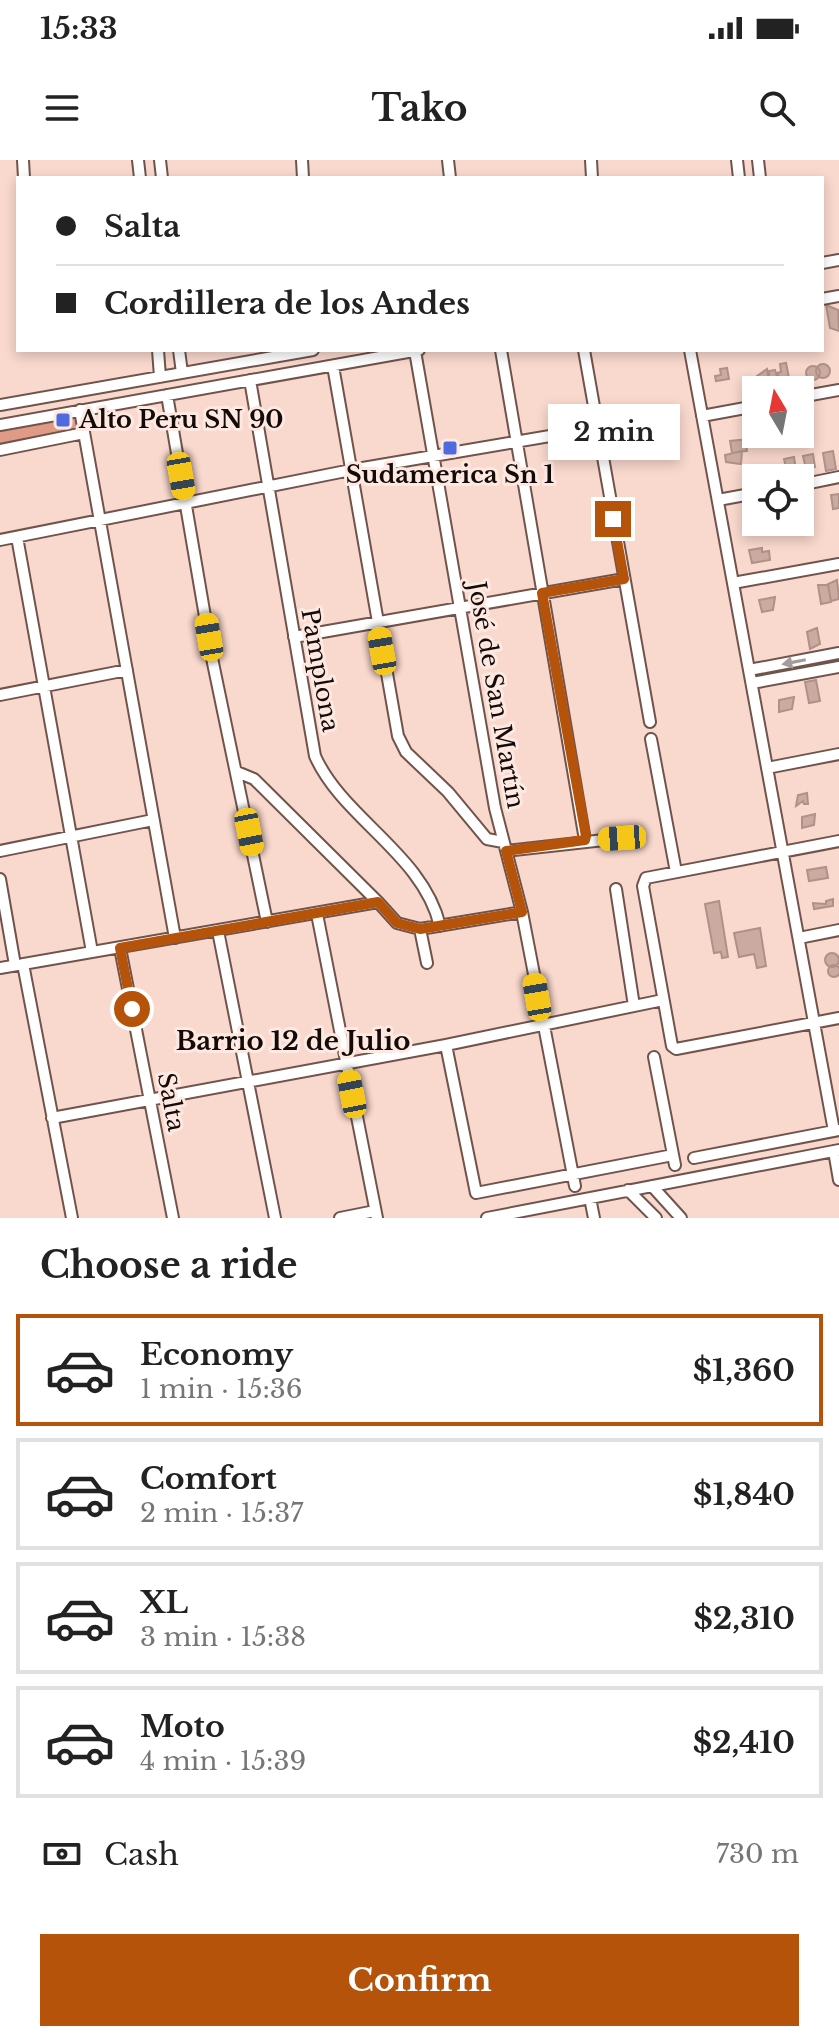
<!DOCTYPE html>
<meta charset="utf-8">
<style>
:root{--surface:#fff;--page:#f2f2f2;--text:#222;--muted:#767676;--line:#e0e0e0;--accent:#b45309}
body{margin:0;font-family:"Libre Baskerville",serif;background:var(--page);color:var(--text);height:100vh;display:flex;flex-direction:column;font-size:30px;white-space:nowrap}
*{box-sizing:border-box;margin:0}
p{font-size:26px;color:var(--muted)}
.icon{flex:none;width:44px;height:44px;fill:none;stroke:currentColor;stroke-width:2;stroke-linecap:round;stroke-linejoin:round}
.map{position:relative;height:1058px;overflow:hidden}
.details{display:flex;flex-direction:column;background:var(--surface);flex:1}
.details>*{flex:none}
.hud{position:absolute;left:16px;top:16px;width:808px;height:176px;border-radius:0px;box-shadow:0 4px 12px #0003;display:grid;align-content:center;height:176px;padding:0 40px;background:var(--surface)}
.needle{width:52px;rotate:350deg}
.controls{position:absolute;left:742px;top:216px;display:grid;gap:16px}
.controls a{display:grid;place-items:center;width:72px;height:72px;border-radius:0px;background:var(--surface);box-shadow:0 4px 12px #0003;font-size:40px}
.end{position:absolute;width:36px;height:36px;margin:-18px;border:10px solid #b45309;background:#fff;box-shadow:0 0 0 4px #fff}
.from{border-radius:50%}
.bubble{position:absolute;height:56px;border-radius:0px;background:var(--surface);box-shadow:0 4px 12px #0003;font-size:26px;font-weight:700;line-height:56px;text-align:center}
.car{position:absolute;width:24px;height:48px;margin:-24px -12px;border-radius:10px;box-shadow:0 0 6px 2px #0007;background:linear-gradient(#f5c518 24%,#345 0 40%,#f5c518 0 76%,#345 0 86%,#f5c518 0)}
.hud b{display:flex;align-items:center;gap:28px;height:76px;font-size:30px}
.hud b+b{border-top:2px solid var(--line)}
.hud i{width:20px;height:20px;background:var(--text)}
ul{padding:0;list-style:none}
li{display:flex;align-items:center;gap:24px;height:112px;margin:0 16px 12px;padding:0 24px;border:4px solid var(--line);border-radius:0px}
li div{flex:1}
li b{display:block;font-size:30px}
li em{font-style:normal;font-weight:700}
li.current{border-color:var(--accent)}
li>.icon{width:72px;height:72px;stroke-width:1.5}
h2{padding:0 40px;font-size:36px;line-height:96px}
.pay{display:flex;align-items:center;gap:20px;height:88px;padding:0 40px;font-size:30px}
.pay p{margin-inline-start:auto}
.button{display:flex;gap:16px;margin-top:auto;padding:16px 40px}
.button a{flex:1;height:92px;border-radius:0px;background:var(--accent);color:#fff;font-size:32px;font-weight:700;line-height:92px;text-align:center}
.status{display:flex;justify-content:space-between;align-items:center;height:56px;padding:0 40px;background:var(--surface);direction:ltr}
.status svg{height:22px;fill:currentColor}
header{display:flex;justify-content:space-between;align-items:center;height:104px;padding:0 40px;background:var(--surface);font-size:36px;font-weight:700}
.map>svg:first-child{display:block}
</style>
<div class="status"><b>15:33</b><svg viewBox="0 0 49 12"><path d="M0 12V9h3v3zM5 12V6h3v6zM10 12V3h3v9zM15 12V0h3v12zM26 1h20v11H26zM47 4h2v5h-2z"/></svg></div>
<header><svg class="icon" aria-label="menu" viewBox="0 0 24 24"><path d="M4 6h16M4 12h16M4 18h16"/></svg>Tako<svg class="icon" aria-label="search" viewBox="0 0 24 24"><circle cx="10" cy="10" r="6"/><path d="M15 15l6 6"/></svg></header>
<div class="map">
<svg width="839" height="1058" viewBox="0 0 839 1058">
<rect width="100%" height="100%" fill="#f9d8cd"/>
<!-- green -->
<path fill="#df9b85" d="M 75,255 L 78,270 L 0,287 L 0,269 Z"/>
<!-- building -->
<path fill="#cbaba1" stroke="#af9187" stroke-width="2" d="M 826,145 L 838,150 L 839,171 L 830,168 Z
M 786,203 L 791,228 L 785,229 L 777,213 L 781,212 L 780,204 Z
M816 211a7 7 0 1 1 14 0a7 7 0 1 1-14 0Z
M806 213a7 7 0 1 1 14 0a7 7 0 1 1-14 0Z
M 727,208 L 729,219 L 716,221 L 715,216 L 721,215 L 720,209 Z
M 767,209 L 770,228 L 760,230 L 757,216 Z
M 775,210 L 780,226 L 774,230 L 769,220 L 769,211 Z
M 749,279 L 746,282 L 747,291 L 732,293 L 730,281 Z
M 742,291 L 741,304 L 726,302 L 725,295 Z
M 833,291 L 836,309 L 826,311 L 823,293 Z
M 813,294 L 815,307 L 806,309 L 803,296 Z
M 794,297 L 796,310 L 787,312 L 784,299 Z
M 839,334 L 839,348 L 833,349 L 831,335 Z
M 762,388 L 762,392 L 769,391 L 770,400 L 752,403 L 749,390 Z
M 837,420 L 839,439 L 831,441 L 828,424 Z
M 818,425 L 828,425 L 831,442 L 821,444 Z
M 775,437 L 773,450 L 762,452 L 759,440 Z
M 817,468 L 820,484 L 810,489 L 807,472 Z
M 816,520 L 820,541 L 809,543 L 805,522 Z
M 794,537 L 792,549 L 779,552 L 779,540 Z
M 807,633 L 808,644 L 804,644 L 803,641 L 796,646 L 798,635 Z
M 815,654 L 814,665 L 802,668 L 802,657 Z
M 826,707 L 828,718 L 809,721 L 807,710 Z
M 833,739 L 833,746 L 814,749 L 813,743 L 826,744 L 826,741 Z
M 719,741 L 728,797 L 722,798 L 721,792 L 714,793 L 705,744 Z
M 760,768 L 766,806 L 757,808 L 754,794 L 739,797 L 734,773 Z
M825 800a7 7 0 1 1 14 0a7 7 0 1 1-14 0Z
M828 811a6 6 0 1 1 12 0a6 6 0 1 1-12 0Z"/>
<g fill="none" stroke-linecap="round" stroke-linejoin="round">
<defs>
<path id="street" d="M 23,0 L 24,18
M 138,0 L 140,18
M 160,0 L 162,18
M 302,0 L 303,18
M 448,0 L 450,18
M 591,0 L 592,18
M 737,0 L 739,18
M 758,0 L 760,18
M 822,103 L 839,100
M 822,139 L 839,136
M 158,190 L 160,217
M 179,190 L 182,213
M 501,190 L 585,680
M 584,190 L 650,562
M 690,190 L 834,971
M 415,191 L 495,648 L 522,752 L 575,1026
M 333,206 L 398,576 L 406,592 L 448,632 L 487,679 L 503,682
M 250,220 L 315,596 C 343,659 423,694 440,766
M 167,235 L 213,503 L 267,762
M 800,237 L 839,230
M 0,245 L 313,190
M 80,250 L 175,778
M 702,256 L 756,246
M 0,265 L 419,190
M 0,290 L 84,273
M 800,325 L 839,317
M 718,340 L 756,333
M 17,377 L 92,792
M 0,380 L 351,310 L 597,268
M 733,423 L 839,404
M 294,477 L 624,419
M 749,510 L 839,493
M 752,523 L 839,507
M 0,535 L 127,510
M 651,579 L 676,712
M 767,608 L 839,594
M 237,612 L 254,619 L 378,742
M 839,681 L 646,718 L 643,726 L 672,886 L 676,889 L 839,858
M 0,691 L 153,660
M 506,691 L 622,678
M 0,719 L 15,805
M 616,729 L 634,846
M 317,754 L 377,1058
M 420,769 L 427,803
M 218,771 L 275,1058
M 799,778 L 839,770
M 120,788 L 173,1058
M 23,804 L 72,1058
M 0,808 L 378,742 L 397,763 L 420,769 L 522,752
M 446,885 L 476,1033 L 673,995
M 654,897 L 675,1005
M 52,958 L 446,885 L 663,840
M 834,991 L 839,1020
M 694,998 L 839,970
M 652,1026 L 681,1058
M 628,1030 L 656,1058
M 590,1038 L 594,1058
M 340,1058 L 375,1051
M 487,1058 L 839,990"/>
</defs>
<!-- street casing -->
<use href="#street" stroke="#70544b" stroke-width="14"/>
<!-- street -->
<use href="#street" stroke="#fff" stroke-width="10"/>
</g>
<!-- one-way arrows -->
<defs><path id="oneway-solid" d="M-6-.8H1V-3.2L6.5 0L1 3.2V.8H-6Z" transform="scale(2)"/></defs>
<use fill="#a19d9c" href="#oneway-solid" transform="translate(794 502) rotate(169)"/>
<g fill="none" stroke-linecap="round" stroke-linejoin="round">
<!-- route -->
<path stroke="#b45309" stroke-width="10" d="M 132,849 L 120,788 L 378,742 L 397,763 L 420,769 L 522,752 L 506,691 L 585,680 L 586,676 L 542,433 L 624,419 L 613,359"/>
</g>
<!-- markers -->
<g fill="#4d6ade" stroke="#fde9e2" stroke-width="3">
<rect x="55" y="252" width="16" height="16" rx="4"/>
<rect x="442" y="280" width="16" height="16" rx="4"/>
</g>
<g text-anchor="middle" stroke-width="6" stroke-linejoin="round" paint-order="stroke">
<!-- poi labels -->
<g font-size="24" font-weight="bold" fill="#140a07" stroke="#fde9e2" text-anchor="start">
<text x="79" y="268">Alto Peru SN 90</text>
<text x="450" y="323" text-anchor="middle">Sudamerica Sn 1</text>
</g>
<!-- street labels -->
<g font-size="24" fill="#140a07" stroke="#fde9e2">
<text transform="translate(320 510) rotate(80)" y="8">Pamplona</text>
<text transform="translate(496 535) rotate(80)" y="8">José de San Martín</text>
<text transform="translate(171 942) rotate(79)" y="8">Salta</text>
</g>
<!-- neighbourhood labels -->
<g font-size="26" font-weight="bold" fill="#140a07" stroke="#fde9e2">
<text x="293" y="890">Barrio 12 de Julio</text>
</g>
</g>
</svg>
<div class="controls">
<a><svg class="needle" viewBox="-14 -14 28 28"><path d="M0-13l5 13h-10z" fill="#e53935"/><path d="M0 13l5-13h-10z" fill="#767676"/></svg></a>
<a><svg class="icon" aria-label="locate" viewBox="0 0 24 24"><circle cx="12" cy="12" r="6"/><path d="M12 2v4M12 18v4M2 12h4M18 12h4"/></svg></a>
</div>
<i class="end from" style="left:132px;top:849px"></i>
<i class="end" style="left:613px;top:359px"></i>
<div class="bubble" style="left:548px;top:244px;width:132px">2 min</div>
<i class="car" style="left:181px;top:316px;rotate:170deg"></i>
<i class="car" style="left:209px;top:477px;rotate:350deg"></i>
<i class="car" style="left:382px;top:491px;rotate:350deg"></i>
<i class="car" style="left:249px;top:672px;rotate:169deg"></i>
<i class="car" style="left:622px;top:678px;rotate:266deg"></i>
<i class="car" style="left:537px;top:837px;rotate:350deg"></i>
<i class="car" style="left:352px;top:934px;rotate:349deg"></i>
<div class="hud">
<b><i class="from"></i>Salta</b>
<b><i></i>Cordillera de los Andes</b>
</div>
</div>
<section class="details">
<h2>Choose a ride</h2>
<ul>
<li class="current"><svg class="icon" aria-label="car" viewBox="0 0 24 24"><path d="M5 17H2v-5l4-1 3-4h7l3 4 3 1v5h-3M9 17h6M6 11h13"/><circle cx="7" cy="17" r="2"/><circle cx="17" cy="17" r="2"/></svg><div><b>Economy</b><p>1 min · 15:36</p></div><em>$1,360</em></li>
<li><svg class="icon" aria-label="car" viewBox="0 0 24 24"><path d="M5 17H2v-5l4-1 3-4h7l3 4 3 1v5h-3M9 17h6M6 11h13"/><circle cx="7" cy="17" r="2"/><circle cx="17" cy="17" r="2"/></svg><div><b>Comfort</b><p>2 min · 15:37</p></div><em>$1,840</em></li>
<li><svg class="icon" aria-label="car" viewBox="0 0 24 24"><path d="M5 17H2v-5l4-1 3-4h7l3 4 3 1v5h-3M9 17h6M6 11h13"/><circle cx="7" cy="17" r="2"/><circle cx="17" cy="17" r="2"/></svg><div><b>XL</b><p>3 min · 15:38</p></div><em>$2,310</em></li>
<li><svg class="icon" aria-label="car" viewBox="0 0 24 24"><path d="M5 17H2v-5l4-1 3-4h7l3 4 3 1v5h-3M9 17h6M6 11h13"/><circle cx="7" cy="17" r="2"/><circle cx="17" cy="17" r="2"/></svg><div><b>Moto</b><p>4 min · 15:39</p></div><em>$2,410</em></li>
</ul>
<div class="pay"><svg class="icon" aria-label="cash" viewBox="0 0 24 24"><path d="M3 7h18v10H3z"/><circle cx="12" cy="12" r="2"/></svg>Cash<p>730 m</p></div>
<div class="button"><a>Confirm</a></div>
</section>
